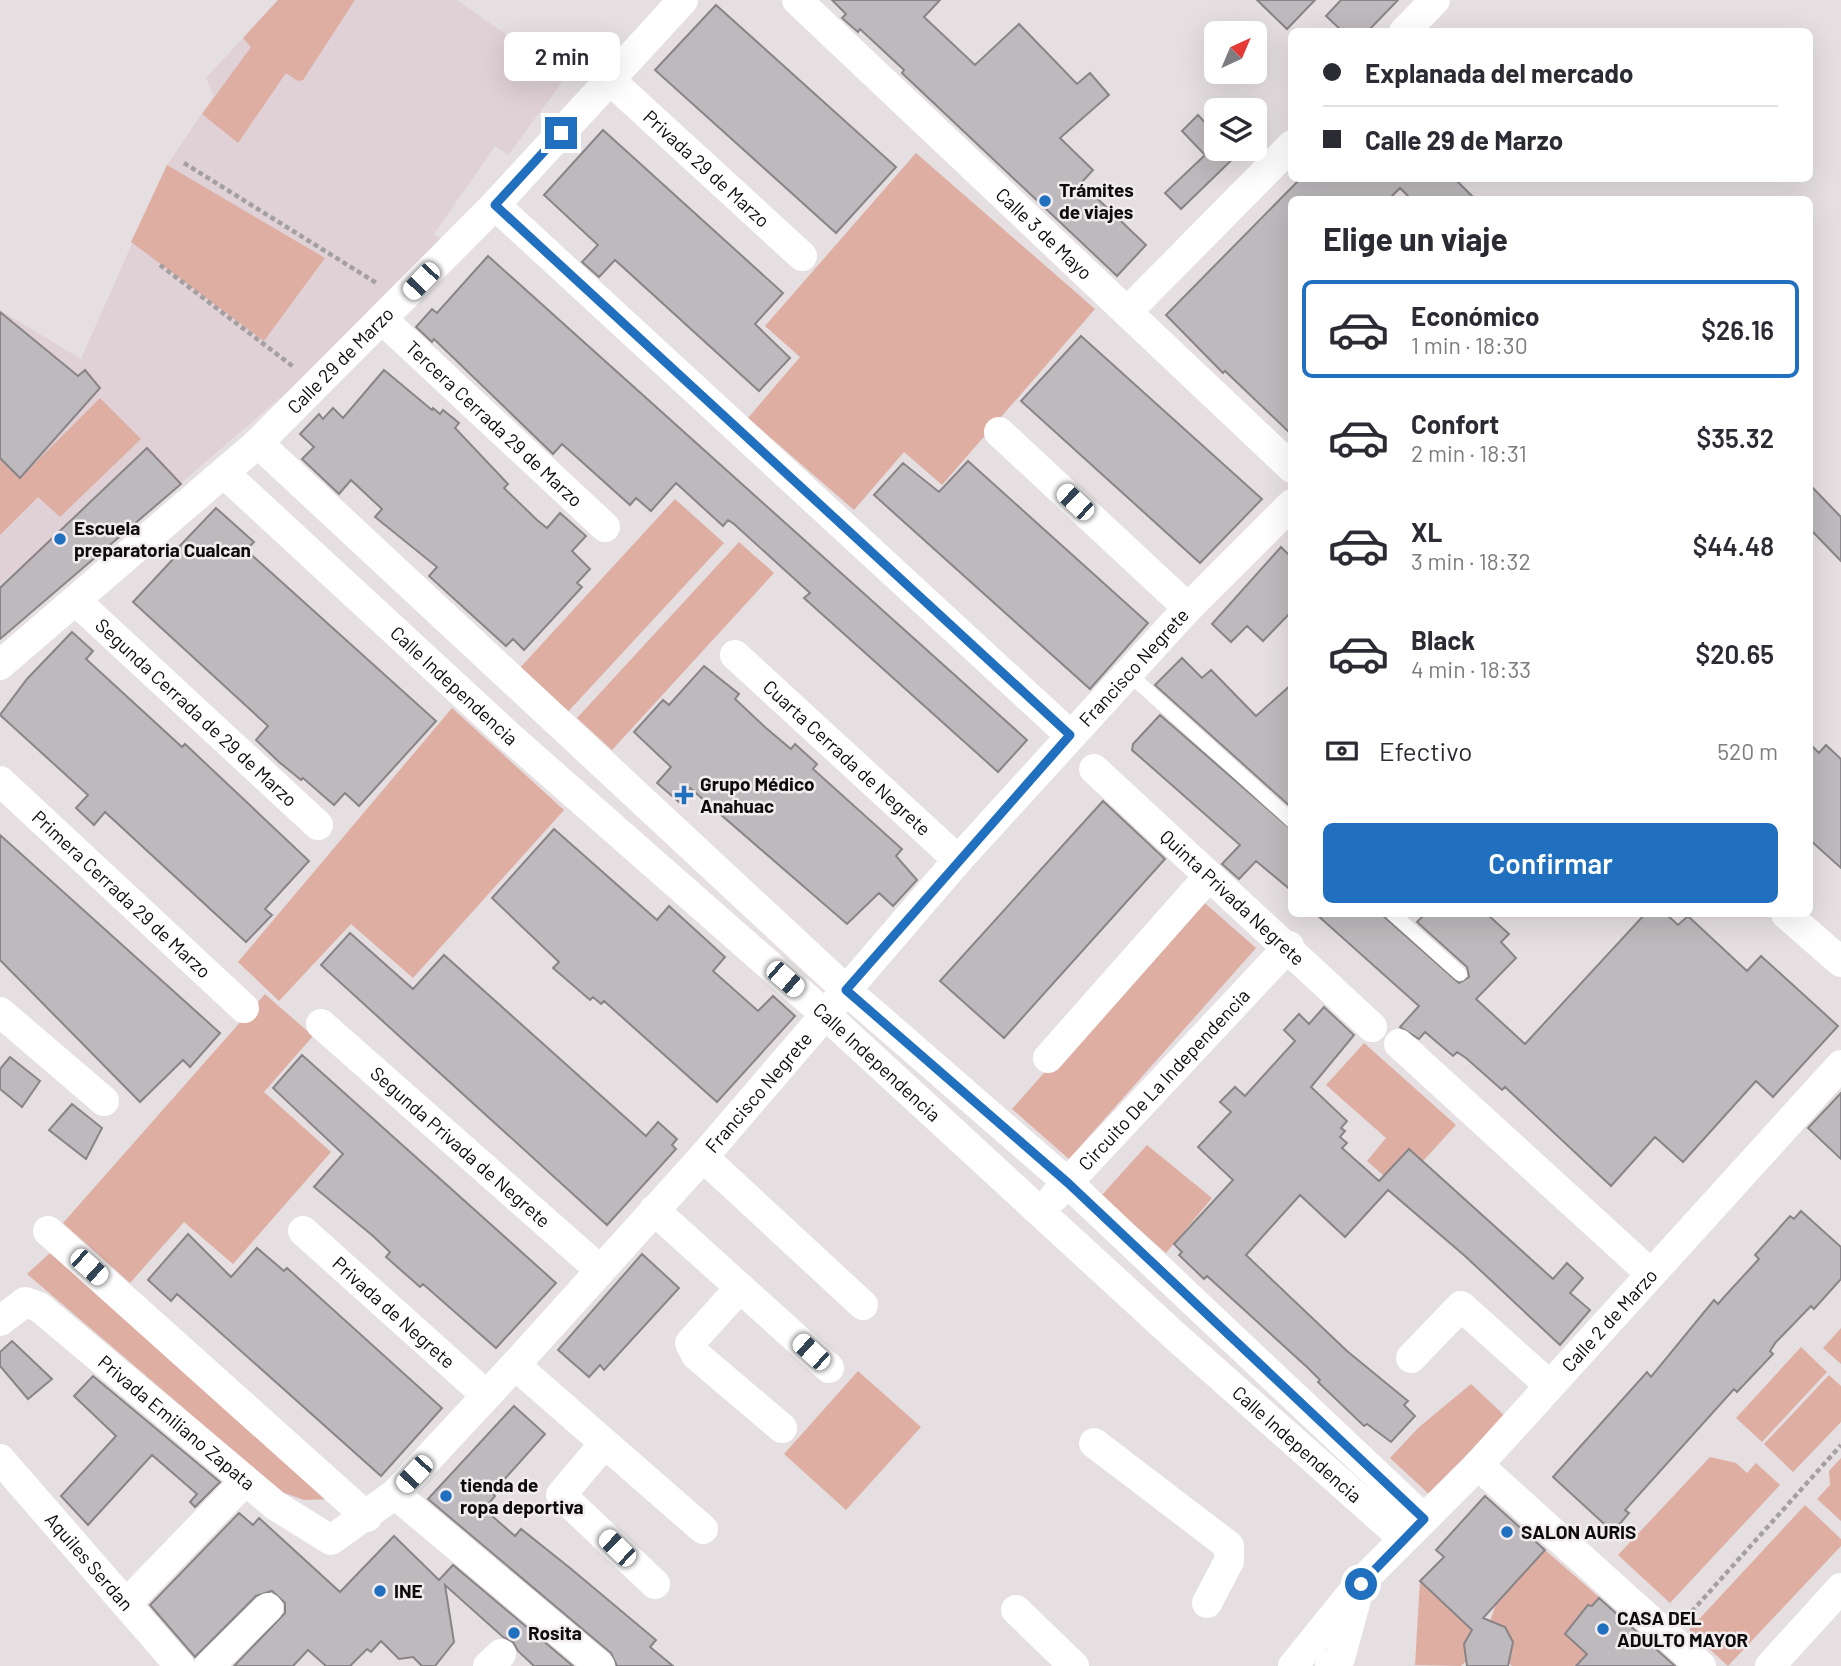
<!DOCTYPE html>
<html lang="es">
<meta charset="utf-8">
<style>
:root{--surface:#fff;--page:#f2f2f3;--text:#2b2b33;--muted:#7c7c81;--line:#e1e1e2;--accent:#2170bf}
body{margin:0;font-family:Barlow,sans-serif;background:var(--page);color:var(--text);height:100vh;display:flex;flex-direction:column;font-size:26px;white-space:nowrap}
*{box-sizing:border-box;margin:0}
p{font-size:23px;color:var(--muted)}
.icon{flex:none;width:38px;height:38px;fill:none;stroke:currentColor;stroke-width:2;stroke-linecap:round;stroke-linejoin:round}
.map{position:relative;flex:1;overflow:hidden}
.sheet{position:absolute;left:1288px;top:196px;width:525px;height:721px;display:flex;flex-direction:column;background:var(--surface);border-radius:10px;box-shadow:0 7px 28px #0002}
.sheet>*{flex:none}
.banner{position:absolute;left:1288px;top:28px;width:525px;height:154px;border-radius:10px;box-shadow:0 7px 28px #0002;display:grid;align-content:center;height:154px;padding:0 35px;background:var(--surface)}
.needle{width:46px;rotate:44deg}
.buttons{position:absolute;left:1204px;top:21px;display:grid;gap:14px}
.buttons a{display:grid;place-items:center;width:63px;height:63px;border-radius:10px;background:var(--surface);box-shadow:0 7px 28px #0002;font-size:35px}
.end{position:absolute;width:32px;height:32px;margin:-16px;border:9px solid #2170bf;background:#fff;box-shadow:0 0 0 4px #fff}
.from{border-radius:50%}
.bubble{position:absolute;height:49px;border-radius:10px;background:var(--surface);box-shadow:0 7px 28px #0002;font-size:23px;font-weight:600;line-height:49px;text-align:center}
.car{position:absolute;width:21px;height:42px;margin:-21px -10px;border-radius:9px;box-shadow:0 0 5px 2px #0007;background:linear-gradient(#fff 24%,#345 0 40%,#fff 0 76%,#345 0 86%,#fff 0)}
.banner b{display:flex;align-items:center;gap:24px;height:66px;font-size:26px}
.banner b+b{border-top:2px solid var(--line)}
.banner i{width:18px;height:18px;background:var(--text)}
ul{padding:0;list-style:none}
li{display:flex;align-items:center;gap:21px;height:98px;margin:0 14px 10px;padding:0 21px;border:4px solid transparent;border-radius:10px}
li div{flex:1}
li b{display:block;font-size:26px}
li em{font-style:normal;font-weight:600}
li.on{border-color:var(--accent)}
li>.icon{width:63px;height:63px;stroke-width:1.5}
h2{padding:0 35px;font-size:32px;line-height:84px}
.pay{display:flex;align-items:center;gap:18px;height:77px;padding:0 35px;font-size:26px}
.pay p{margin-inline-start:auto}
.button{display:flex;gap:14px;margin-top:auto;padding:14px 35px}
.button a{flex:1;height:80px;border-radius:10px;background:var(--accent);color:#fff;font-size:28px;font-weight:600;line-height:80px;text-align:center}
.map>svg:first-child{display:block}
</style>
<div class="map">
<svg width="1841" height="1666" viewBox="0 0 1841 1666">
<rect width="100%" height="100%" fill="#e5dfe1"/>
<!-- built -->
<path fill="#dfd1d6" d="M 278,0 L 457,0 L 566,77 L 508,155 L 495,146 L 434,234 L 441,239 L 309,373 L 0,639 L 0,310 L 81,359 L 167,165 L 214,96 L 206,78 Z"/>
<!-- green -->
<path fill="#deaea2" d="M 278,0 L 355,0 L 303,80 L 298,81 L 286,73 L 238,143 L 202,114 L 251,47 L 243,38 Z
M 916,153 L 1095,309 L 942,485 L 904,452 L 854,510 L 748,418 L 800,357 L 765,326 Z
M 167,165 L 325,258 L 264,341 L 131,242 Z
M 100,398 L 141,439 L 60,517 L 38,497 L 0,535 L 0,458 L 20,478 Z
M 675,499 L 724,543 L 565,715 L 517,671 Z
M 739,542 L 774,573 L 612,750 L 577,718 Z
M 452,708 L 564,810 L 413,978 L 351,924 L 279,1001 L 238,962 Z
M 1199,898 L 1256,948 L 1069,1159 L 1012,1109 Z
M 265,994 L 313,1036 L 264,1092 L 331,1152 L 233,1264 L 184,1222 L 130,1283 L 63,1223 Z
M 1364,1043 L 1456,1125 L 1423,1161 L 1409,1149 L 1384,1176 L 1367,1161 L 1386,1138 L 1326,1085 Z
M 1147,1145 L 1212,1198 L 1166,1253 L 1101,1196 Z
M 50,1253 L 332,1499 L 304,1500 L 282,1492 L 27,1274 Z
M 1841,1328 L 1841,1364 L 1823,1348 Z
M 1801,1347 L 1827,1372 L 1762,1442 L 1736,1418 Z
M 858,1371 L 921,1427 L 846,1510 L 784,1454 Z
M 1829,1375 L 1841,1386 L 1841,1422 L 1793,1472 L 1764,1444 Z
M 1471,1384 L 1505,1416 L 1431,1496 L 1390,1458 L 1418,1428 Z
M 1710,1457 L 1736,1463 L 1747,1473 L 1756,1463 L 1780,1485 L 1670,1603 L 1618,1555 Z
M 1841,1458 L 1841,1521 L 1817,1499 L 1830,1485 L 1829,1471 Z
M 1805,1505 L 1841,1539 L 1841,1546 L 1728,1666 L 1689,1630 Z
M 1545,1550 L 1599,1597 L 1592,1606 L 1588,1605 L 1583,1610 L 1585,1613 L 1580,1619 L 1577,1617 L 1566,1634 L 1587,1654 L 1576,1666 L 1512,1666 L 1509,1663 L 1513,1642 L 1490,1621 L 1496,1604 Z
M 1420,1581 L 1471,1630 L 1466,1661 L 1461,1666 L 1415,1665 Z"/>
<!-- building -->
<path fill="#bdb9bc" stroke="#888487" stroke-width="2" d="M 832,0 L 940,0 L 924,17 L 975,65 L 1019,24 L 1077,84 L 1090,73 L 1109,95 L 1060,138 L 1093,170 L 1081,183 L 1146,245 L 1117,276 L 902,73 L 904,70 L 860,29 L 858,32 L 842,18 L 846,14 Z
M 1257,0 L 1315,0 L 1287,29 Z
M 1341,0 L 1398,0 L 1367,32 L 1343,32 L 1326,16 Z
M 716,5 L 896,167 L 836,233 L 655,70 Z
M 1198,115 L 1211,129 L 1216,123 L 1216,149 L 1243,149 L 1181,209 L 1165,193 L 1205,155 L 1182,131 Z
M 603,130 L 783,293 L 755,324 L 790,358 L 759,391 L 615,260 L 599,277 L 582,262 L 598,245 L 544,195 Z
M 1301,178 L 1454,178 L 1476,200 L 1412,200 L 1400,188 L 1388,200 L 1292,200 L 1292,435 L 1225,371 L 1223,373 L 1166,315 Z
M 488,256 L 1027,740 L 998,772 L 804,598 L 810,593 L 734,524 L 728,520 L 723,526 L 676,483 L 651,511 L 636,498 L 630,505 L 562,444 L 553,454 L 434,339 L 432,342 L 416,327 L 432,309 L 437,313 Z
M 0,312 L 78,376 L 85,370 L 100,388 L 20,478 L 0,458 Z
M 1081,336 L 1262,499 L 1200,563 L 1021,401 Z
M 384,370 L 432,410 L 433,408 L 440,414 L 443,410 L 459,423 L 455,428 L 508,484 L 504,488 L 537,520 L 547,528 L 560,513 L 586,536 L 572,551 L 590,569 L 577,583 L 582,587 L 524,650 L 513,639 L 506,646 L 429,576 L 437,567 L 375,517 L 382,509 L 351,480 L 339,494 L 302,459 L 314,447 L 300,434 L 319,414 L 323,419 L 333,408 L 343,418 Z
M 147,448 L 181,484 L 0,639 L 0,588 Z
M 968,461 L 1148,623 L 1090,689 L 874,495 L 903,463 L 939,492 Z
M 1810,485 L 1841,517 L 1841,561 L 1810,529 Z
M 216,508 L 254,542 L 246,550 L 436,721 L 359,806 L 345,793 L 334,805 L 303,778 L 301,780 L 279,762 L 256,740 L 268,726 L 133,602 L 175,557 L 172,554 Z
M 1281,547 L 1292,558 L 1292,611 L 1263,641 L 1247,626 L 1231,642 L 1212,624 Z
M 72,632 L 93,651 L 86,659 L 182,747 L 185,744 L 309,861 L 265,909 L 272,915 L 246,942 L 105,812 L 94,825 L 76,808 L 88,795 L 0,715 L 27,679 Z
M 1182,658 L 1202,678 L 1211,670 L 1256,716 L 1292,684 L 1292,808 L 1155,685 Z
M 704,666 L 739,694 L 735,699 L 766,728 L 791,749 L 795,744 L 817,764 L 813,769 L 902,849 L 896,856 L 917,880 L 893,906 L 879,893 L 847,924 L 690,788 L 679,802 L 657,783 L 671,767 L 634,732 L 663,700 L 669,705 Z
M 1160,715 L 1292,830 L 1292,891 L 1256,861 L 1239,879 L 1222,864 L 1240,845 L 1132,750 L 1133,744 Z
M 1810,744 L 1819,753 L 1826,745 L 1841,759 L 1841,868 L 1810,840 Z
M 1103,801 L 1165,859 L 1004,1038 L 940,981 Z
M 554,829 L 657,920 L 669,906 L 725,957 L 713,971 L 758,1011 L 773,996 L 795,1016 L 717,1102 L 604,1001 L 601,1004 L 593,997 L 590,1000 L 553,968 L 559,962 L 492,898 Z
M 0,835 L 220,1033 L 190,1067 L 183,1060 L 140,1102 L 0,960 Z
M 1316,914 L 1381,914 L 1459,983 L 1469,977 L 1467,967 L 1417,922 L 1425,914 L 1487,914 L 1509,934 L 1501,942 L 1516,958 L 1476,999 L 1525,1044 L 1645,914 L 1666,914 L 1678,925 L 1688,916 L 1747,971 L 1761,956 L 1838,1026 L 1773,1097 L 1756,1081 L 1683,1162 L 1655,1137 L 1611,1186 L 1505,1087 L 1502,1090 L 1466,1058 L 1457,1052 L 1453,1056 L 1425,1032 L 1419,1039 L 1400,1027 L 1419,1006 Z
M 350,933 L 413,989 L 444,955 L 646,1136 L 658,1122 L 677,1139 L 672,1145 L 676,1149 L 607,1225 L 321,965 Z
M 1324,1007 L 1354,1035 L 1311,1087 L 1347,1121 L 1341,1128 L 1345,1131 L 1340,1137 L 1347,1143 L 1342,1148 L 1379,1181 L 1409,1149 L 1553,1279 L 1567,1263 L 1583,1278 L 1570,1293 L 1590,1310 L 1560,1345 L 1465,1256 L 1388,1190 L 1345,1237 L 1300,1195 L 1246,1255 L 1347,1351 L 1408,1401 L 1404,1405 L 1415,1416 L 1391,1442 L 1367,1424 L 1364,1426 L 1318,1382 L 1320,1380 L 1308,1368 L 1207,1276 L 1204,1279 L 1179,1255 L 1182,1252 L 1174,1244 L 1233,1180 L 1198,1147 L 1231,1112 L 1220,1102 L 1235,1087 L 1245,1096 L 1295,1041 L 1284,1030 L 1299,1014 L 1309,1024 Z
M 302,1055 L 556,1283 L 496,1348 L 423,1284 L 420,1287 L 386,1257 L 390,1252 L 373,1236 L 314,1187 L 343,1154 L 273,1088 Z
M 10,1057 L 40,1081 L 22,1107 L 0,1089 L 0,1069 Z
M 1841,1093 L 1841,1159 L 1808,1128 Z
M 72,1104 L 102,1128 L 86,1159 L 49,1130 Z
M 1801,1211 L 1841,1247 L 1841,1279 L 1814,1309 L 1811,1306 L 1776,1342 L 1770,1351 L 1773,1354 L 1737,1392 L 1734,1389 L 1625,1510 L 1629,1513 L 1613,1532 L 1553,1477 L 1647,1372 L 1651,1377 L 1714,1300 L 1718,1304 L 1725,1296 L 1759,1259 L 1755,1255 L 1790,1216 L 1794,1219 Z
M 188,1234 L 231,1277 L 257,1248 L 284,1271 L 287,1268 L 442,1408 L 381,1476 L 177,1294 L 171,1301 L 148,1280 Z
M 642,1254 L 679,1288 L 604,1370 L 600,1365 L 589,1377 L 558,1350 Z
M 12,1341 L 52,1379 L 28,1399 L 0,1366 L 0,1352 Z
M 93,1376 L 220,1482 L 195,1507 L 190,1502 L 197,1494 L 152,1455 L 88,1525 L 61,1496 L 116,1436 L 74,1396 Z
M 514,1406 L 545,1434 L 492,1493 L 495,1496 L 484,1509 L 515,1536 L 521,1529 L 570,1568 L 656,1640 L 650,1647 L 673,1666 L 617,1666 L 611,1653 L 428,1499 Z
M 1485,1496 L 1545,1550 L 1483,1618 L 1505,1627 L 1513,1642 L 1508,1666 L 1467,1666 L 1464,1644 L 1472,1630 L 1420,1581 L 1444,1557 L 1436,1550 Z
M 239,1513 L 253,1525 L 259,1518 L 340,1592 L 394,1536 L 439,1580 L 453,1565 L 573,1666 L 534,1666 L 518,1651 L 513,1642 L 503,1637 L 445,1585 L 454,1642 L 435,1666 L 422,1666 L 413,1657 L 399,1659 L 381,1641 L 371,1652 L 367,1649 L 350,1666 L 326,1666 L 308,1650 L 293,1666 L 234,1666 L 285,1613 L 285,1603 L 272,1591 L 256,1596 L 195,1657 L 150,1605 Z
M 1599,1598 L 1675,1666 L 1576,1666 L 1587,1654 L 1565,1634 L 1588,1605 L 1592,1606 Z"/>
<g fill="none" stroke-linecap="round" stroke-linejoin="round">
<!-- path -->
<path stroke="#a49fa1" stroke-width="4.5" stroke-dasharray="5 3.5" stroke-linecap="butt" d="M 184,163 L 378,284
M 160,265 L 295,368
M 1686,1618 L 1841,1445"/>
<!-- service -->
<path stroke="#fff" stroke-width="14" d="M 1129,674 L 1292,821
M 1393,914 L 1460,974"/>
<!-- minor -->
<g stroke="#fff" stroke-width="30">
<path id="s1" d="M 797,0 L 1292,468"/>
<path d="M 1404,32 L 1435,0"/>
<path id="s2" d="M 610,80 L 802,256"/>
<path d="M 495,205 L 1070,735"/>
<path d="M 1127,312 L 1292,145"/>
<path id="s3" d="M 383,320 L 605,527"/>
<path d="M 999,432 L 1188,608"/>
<path d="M 258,443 L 846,990 L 1068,1183 L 1424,1519"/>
<path id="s4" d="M 225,474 L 512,739 L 827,1016 L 1175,1336 L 1403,1538"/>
<path id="s5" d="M 76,601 L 318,825"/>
<path id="s6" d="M 735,655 L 958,860"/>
<path id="s7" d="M 0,665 L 258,443 L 495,205 L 683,0"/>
<path id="s8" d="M 1094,769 L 1372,1027"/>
<path id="s9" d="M 0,781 L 244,1008"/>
<path d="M 1786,914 L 1841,962"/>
<path d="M 0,1012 L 104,1101"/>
<path id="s10" d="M 321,1024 L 600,1270"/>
<path d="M 1399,1044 L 1651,1274"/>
<path d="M 1048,1058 L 1209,876"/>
<path d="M 703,1157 L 863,1305"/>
<path id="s11" d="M 1054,1197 L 1289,946"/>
<path d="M 654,1210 L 829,1368"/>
<path d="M 48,1231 L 367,1517"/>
<path id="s12" d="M 303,1231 L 486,1395"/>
<path d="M 740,1288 L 690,1343 L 696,1355 L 782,1428"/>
<path id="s13" d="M 0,1321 L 25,1302 L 39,1307 L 276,1506 L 331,1540 L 395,1494 L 515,1365 L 703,1157 L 958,860 L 1188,608 L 1292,504"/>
<path d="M 1411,1358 L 1461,1306 L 1549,1385"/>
<path d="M 515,1365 L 703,1529"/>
<path d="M 1094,1443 L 1229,1546 L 1229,1561 L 1207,1603"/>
<path d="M 604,1444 L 561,1495 L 655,1584"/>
<path id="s14" d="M 0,1459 L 180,1666"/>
<path d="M 1478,1465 L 1701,1666"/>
<path d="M 395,1494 L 600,1666"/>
<path d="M 126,1604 L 245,1481"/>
<path d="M 1016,1610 L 1074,1666"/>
<path d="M 209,1666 L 268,1608"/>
<path d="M 488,1666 L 501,1654"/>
<path id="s15" d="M 1293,1666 L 1361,1582 L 1478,1465 L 1841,1065"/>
<path d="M 1330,1666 L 1340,1658 L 1357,1596"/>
<path d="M 1770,1666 L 1841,1588"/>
</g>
</g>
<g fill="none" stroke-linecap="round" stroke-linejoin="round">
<!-- route -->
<path stroke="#2170bf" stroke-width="9" d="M 561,133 L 495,205 L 1070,735 L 846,990 L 1068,1183 L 1424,1519 L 1361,1584"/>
</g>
<!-- markers -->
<g fill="#2170bf" stroke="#f2ecee" stroke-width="2.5">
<circle cx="1045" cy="201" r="7"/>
<circle cx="60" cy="539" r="7"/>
<path d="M680.5 784.5h7v7h7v7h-7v7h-7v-7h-7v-7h7z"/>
<circle cx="446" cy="1496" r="7"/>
<circle cx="1507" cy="1532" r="7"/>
<circle cx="380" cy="1591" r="7"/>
<circle cx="1603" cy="1629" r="7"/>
<circle cx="514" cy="1633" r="7"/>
</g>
<g text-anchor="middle" stroke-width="5" stroke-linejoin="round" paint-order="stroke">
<!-- street labels -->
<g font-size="19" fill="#0d0c0c" stroke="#f2ecee">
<text dy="7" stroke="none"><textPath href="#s2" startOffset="131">Privada 29 de Marzo</textPath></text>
<text dy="7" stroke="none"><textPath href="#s1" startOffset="340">Calle 3 de Mayo</textPath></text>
<text dy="7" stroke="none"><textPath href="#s7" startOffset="457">Calle 29 de Marzo</textPath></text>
<text dy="7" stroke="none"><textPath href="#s3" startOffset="152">Tercera Cerrada 29 de Marzo</textPath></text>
<text dy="7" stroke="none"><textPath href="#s13" startOffset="1608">Francisco Negrete</textPath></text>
<text dy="7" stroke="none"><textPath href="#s4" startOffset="312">Calle Independencia</textPath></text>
<text dy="7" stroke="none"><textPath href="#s5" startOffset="164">Segunda Cerrada de 29 de Marzo</textPath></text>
<text dy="7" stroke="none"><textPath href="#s6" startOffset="152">Cuarta Cerrada de Negrete</textPath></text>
<text dy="7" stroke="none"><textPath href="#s9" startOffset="166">Primera Cerrada 29 de Marzo</textPath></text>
<text dy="7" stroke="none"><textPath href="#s8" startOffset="189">Quinta Privada Negrete</textPath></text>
<text dy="7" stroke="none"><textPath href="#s4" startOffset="878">Calle Independencia</textPath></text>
<text dy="7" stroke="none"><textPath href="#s11" startOffset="161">Circuito De La Independencia</textPath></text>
<text dy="7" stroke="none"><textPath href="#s13" startOffset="1041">Francisco Negrete</textPath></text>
<text dy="7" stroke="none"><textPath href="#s10" startOffset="186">Segunda Privada de Negrete</textPath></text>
<text dy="7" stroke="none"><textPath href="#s12" startOffset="122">Privada de Negrete</textPath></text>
<text dy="7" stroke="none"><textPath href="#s15" startOffset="469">Calle 2 de Marzo</textPath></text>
<text dy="7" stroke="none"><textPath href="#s13" startOffset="226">Privada Emiliano Zapata</textPath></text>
<text dy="7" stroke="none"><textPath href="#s4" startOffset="1446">Calle Independencia</textPath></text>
<text dy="7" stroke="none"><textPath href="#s14" startOffset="136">Aquiles Serdan</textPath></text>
</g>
<!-- poi labels -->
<g font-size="19" font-weight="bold" fill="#0d0c0c" stroke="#f2ecee" text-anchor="start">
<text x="1059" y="197">Trámites<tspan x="1059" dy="22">de viajes</tspan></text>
<text x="74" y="535">Escuela<tspan x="74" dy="22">preparatoria Cualcan</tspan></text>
<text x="700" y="791">Grupo Médico<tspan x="700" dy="22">Anahuac</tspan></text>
<text x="460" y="1492">tienda de<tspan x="460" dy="22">ropa deportiva</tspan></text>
<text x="1521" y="1539">SALON AURIS</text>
<text x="394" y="1598">INE</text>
<text x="1617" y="1625">CASA DEL<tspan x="1617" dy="22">ADULTO MAYOR</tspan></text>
<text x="528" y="1640">Rosita</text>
</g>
</g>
</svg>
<div class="buttons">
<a><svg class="needle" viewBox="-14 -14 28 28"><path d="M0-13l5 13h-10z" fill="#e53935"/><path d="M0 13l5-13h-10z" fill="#7c7c81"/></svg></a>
<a><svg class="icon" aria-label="layers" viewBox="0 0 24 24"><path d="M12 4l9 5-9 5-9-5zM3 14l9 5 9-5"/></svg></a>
</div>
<i class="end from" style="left:1361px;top:1584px"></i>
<i class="end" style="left:561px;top:133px"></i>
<div class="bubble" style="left:504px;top:32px;width:116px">2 min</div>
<i class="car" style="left:421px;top:281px;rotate:224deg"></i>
<i class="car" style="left:1075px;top:502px;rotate:313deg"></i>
<i class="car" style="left:785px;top:979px;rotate:131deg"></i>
<i class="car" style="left:89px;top:1267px;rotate:132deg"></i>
<i class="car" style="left:811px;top:1352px;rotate:312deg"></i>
<i class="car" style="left:414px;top:1474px;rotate:223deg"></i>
<i class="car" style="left:617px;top:1548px;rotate:314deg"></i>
<div class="banner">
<b><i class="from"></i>Explanada del mercado</b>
<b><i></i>Calle 29 de Marzo</b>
</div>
<section class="sheet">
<h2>Elige un viaje</h2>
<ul>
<li class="on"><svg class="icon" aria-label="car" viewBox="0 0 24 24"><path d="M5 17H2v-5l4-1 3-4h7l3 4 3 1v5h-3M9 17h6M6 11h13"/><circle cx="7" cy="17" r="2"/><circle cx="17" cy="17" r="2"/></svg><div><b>Económico</b><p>1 min · 18:30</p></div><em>$26.16</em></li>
<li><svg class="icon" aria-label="car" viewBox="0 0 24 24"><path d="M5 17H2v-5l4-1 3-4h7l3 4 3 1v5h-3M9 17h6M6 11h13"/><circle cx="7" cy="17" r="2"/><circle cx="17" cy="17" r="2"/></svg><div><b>Confort</b><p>2 min · 18:31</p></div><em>$35.32</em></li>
<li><svg class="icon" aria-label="car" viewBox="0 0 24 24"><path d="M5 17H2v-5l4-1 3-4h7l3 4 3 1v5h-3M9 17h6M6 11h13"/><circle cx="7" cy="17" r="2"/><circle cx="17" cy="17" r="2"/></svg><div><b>XL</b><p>3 min · 18:32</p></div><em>$44.48</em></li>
<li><svg class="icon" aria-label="car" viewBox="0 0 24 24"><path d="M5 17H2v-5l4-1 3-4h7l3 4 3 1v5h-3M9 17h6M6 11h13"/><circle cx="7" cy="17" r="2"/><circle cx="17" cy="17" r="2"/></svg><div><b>Black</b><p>4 min · 18:33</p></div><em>$20.65</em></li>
</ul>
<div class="pay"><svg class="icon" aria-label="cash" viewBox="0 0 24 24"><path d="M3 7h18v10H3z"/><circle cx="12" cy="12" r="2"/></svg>Efectivo<p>520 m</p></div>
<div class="button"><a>Confirmar</a></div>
</section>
</div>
